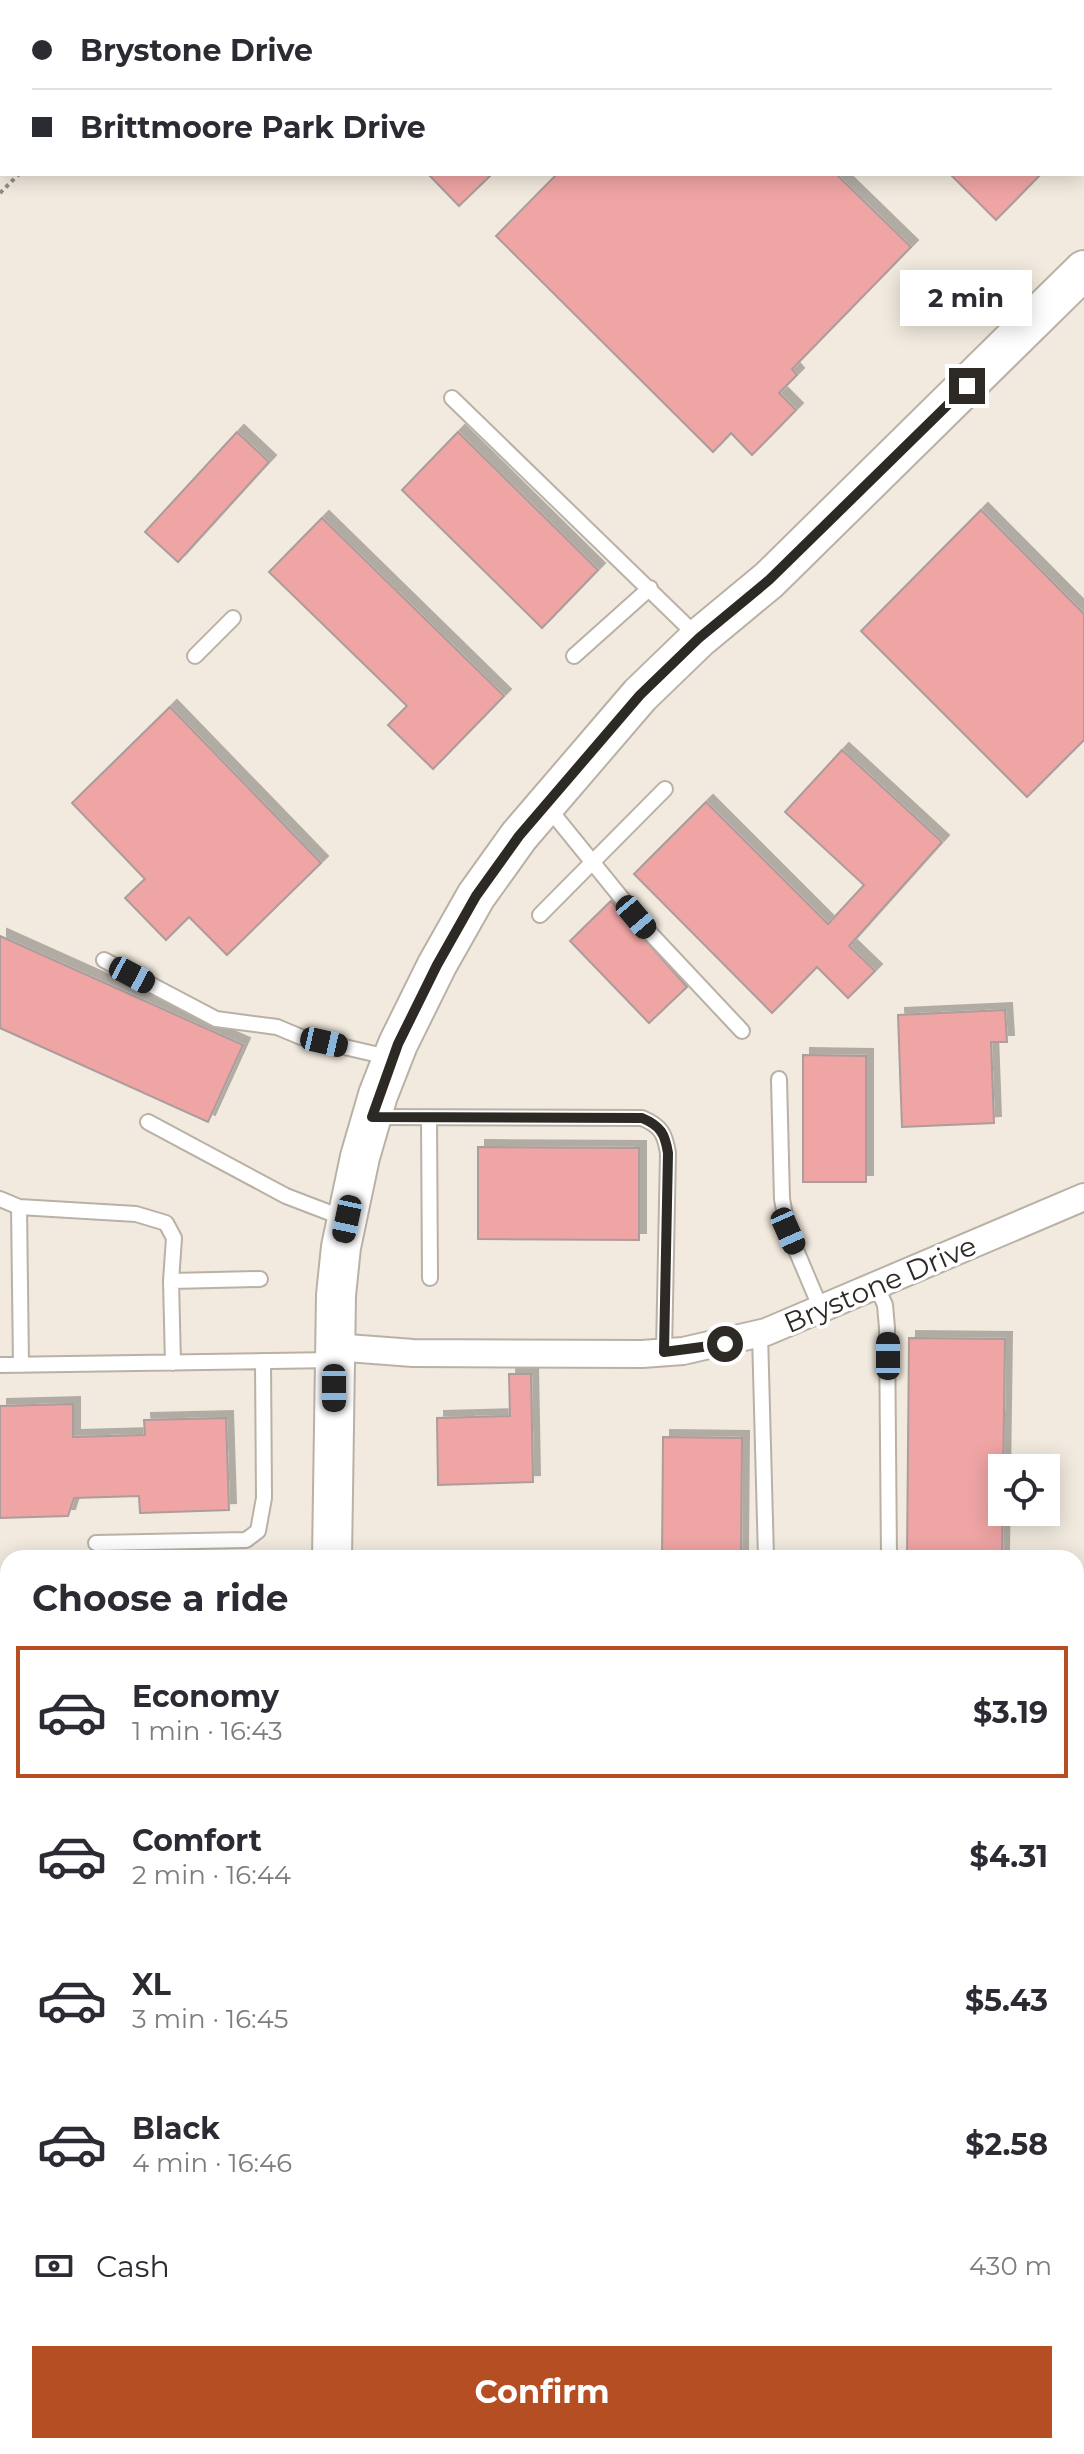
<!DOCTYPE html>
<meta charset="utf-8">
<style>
:root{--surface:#fff;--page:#f2f2f3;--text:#2b2b33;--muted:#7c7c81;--line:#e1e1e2;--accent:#b54f23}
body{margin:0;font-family:Montserrat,sans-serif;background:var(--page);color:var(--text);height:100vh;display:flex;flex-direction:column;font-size:30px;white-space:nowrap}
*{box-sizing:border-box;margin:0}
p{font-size:26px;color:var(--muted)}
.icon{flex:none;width:44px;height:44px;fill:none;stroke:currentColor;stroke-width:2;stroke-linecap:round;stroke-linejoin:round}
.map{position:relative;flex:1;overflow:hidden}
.sheet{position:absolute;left:0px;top:1550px;width:1084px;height:904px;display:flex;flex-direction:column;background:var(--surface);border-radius:24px 24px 0 0;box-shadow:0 4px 20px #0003}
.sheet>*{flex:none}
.banner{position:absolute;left:0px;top:0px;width:1084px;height:176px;box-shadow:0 4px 20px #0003;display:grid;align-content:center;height:176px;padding:0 32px;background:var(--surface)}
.fabs{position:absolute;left:988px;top:1454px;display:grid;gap:16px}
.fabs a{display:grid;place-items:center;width:72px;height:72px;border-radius:0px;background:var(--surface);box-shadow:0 4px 20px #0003;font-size:40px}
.end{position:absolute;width:36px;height:36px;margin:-18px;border:10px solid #2d2a25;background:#fff;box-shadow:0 0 0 4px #fff}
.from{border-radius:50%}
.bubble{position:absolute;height:56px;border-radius:0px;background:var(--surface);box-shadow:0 4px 20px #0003;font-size:26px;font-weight:700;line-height:56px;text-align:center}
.car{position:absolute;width:24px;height:48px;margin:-24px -12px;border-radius:10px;box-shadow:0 0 6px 2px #0007;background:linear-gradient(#222 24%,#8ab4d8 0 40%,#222 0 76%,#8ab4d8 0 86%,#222 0)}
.banner b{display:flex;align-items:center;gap:28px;height:76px;font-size:30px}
.banner b+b{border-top:2px solid var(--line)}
.banner i{width:20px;height:20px;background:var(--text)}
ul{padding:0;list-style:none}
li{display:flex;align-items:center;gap:24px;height:132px;margin:0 16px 12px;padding:0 16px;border:4px solid transparent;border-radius:0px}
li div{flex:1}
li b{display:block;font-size:30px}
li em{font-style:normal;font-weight:700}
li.active{border-color:var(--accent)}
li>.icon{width:72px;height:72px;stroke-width:1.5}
h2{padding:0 32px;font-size:36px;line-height:96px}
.pay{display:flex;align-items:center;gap:20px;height:88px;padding:0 32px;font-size:30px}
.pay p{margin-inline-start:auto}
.action{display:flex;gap:16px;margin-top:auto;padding:16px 32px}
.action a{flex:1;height:92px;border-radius:0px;background:var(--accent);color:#fff;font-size:32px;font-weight:700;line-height:92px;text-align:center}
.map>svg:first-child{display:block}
</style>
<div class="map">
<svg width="1084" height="2454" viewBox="0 0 1084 2454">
<defs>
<filter id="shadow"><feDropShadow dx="7" dy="-7" stdDeviation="0" flood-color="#0004"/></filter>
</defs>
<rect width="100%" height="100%" fill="#f2eade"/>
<!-- building -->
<path fill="#efa5a4" stroke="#ac9c9c" stroke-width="2" filter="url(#shadow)" d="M 428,174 L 492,174 L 459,206 Z
M 557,174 L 836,174 L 911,247 L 792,369 L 797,375 L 779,393 L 796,410 L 752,455 L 731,433 L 713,452 L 496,236 Z
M 950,174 L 1041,174 L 996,220 Z
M 237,432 L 269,462 L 178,562 L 145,532 Z
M 458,432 L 598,570 L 542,628 L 402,490 Z
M 981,510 L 1084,614 L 1084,740 L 1027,797 L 861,631 Z
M 322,518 L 504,696 L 433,769 L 388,725 L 407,706 L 269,572 Z
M 170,707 L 321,863 L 227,955 L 189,917 L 166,940 L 125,898 L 145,879 L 72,803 Z
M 842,750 L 942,842 L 849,946 L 875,971 L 848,998 L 817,967 L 772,1013 L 634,874 L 706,802 L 828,924 L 864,885 L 785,812 Z
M 611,901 L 687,987 L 649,1023 L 570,941 Z
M 0,936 L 243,1045 L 208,1122 L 0,1028 Z
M 1005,1010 L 1007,1042 L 991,1042 L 994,1123 L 902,1127 L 898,1015 Z
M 803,1055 L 866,1056 L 866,1182 L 803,1182 Z
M 478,1147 L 639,1148 L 639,1240 L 478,1239 Z
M 909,1338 L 1005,1339 L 1002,1558 L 907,1558 Z
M 509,1374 L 531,1374 L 533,1482 L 438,1485 L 437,1418 L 510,1416 Z
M 73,1404 L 73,1437 L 145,1435 L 144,1420 L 226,1418 L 229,1510 L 140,1513 L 139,1496 L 74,1498 L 68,1516 L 0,1518 L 0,1406 Z
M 663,1437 L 742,1438 L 741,1558 L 662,1558 Z"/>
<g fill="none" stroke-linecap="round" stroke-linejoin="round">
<defs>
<path id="lane" d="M 452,398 L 698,637
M 195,656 L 233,618
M 574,656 L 650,588
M 546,805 L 650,933 L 742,1031
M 540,915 L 665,789
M 104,960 L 216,1019 L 277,1027 L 301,1037 L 392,1058
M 779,1079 L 782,1199 L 788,1231 L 821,1309
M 372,1117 L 642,1118 C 661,1126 665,1134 668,1153 L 664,1352
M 429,1117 L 430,1278
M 148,1122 L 286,1196 L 346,1219
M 0,1199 L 19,1207 L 21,1365
M 19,1207 L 136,1214 L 166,1223 L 174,1238 L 171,1281
M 876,1285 L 885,1305 L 887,1328 L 889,1558
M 760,1334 L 766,1558
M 173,1363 L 171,1281 L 260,1279
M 0,1365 L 334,1360
M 96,1543 L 246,1540 L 258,1531 L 264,1498 L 263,1361
M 0,1616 L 8,1616
M 1076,1907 L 1084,1907
M 419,2446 L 419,2454"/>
<path id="street" d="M 334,1347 L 413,1353 L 642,1354 L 683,1351 L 766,1332 L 1084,1197
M 0,2232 L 8,2232"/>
<path id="secondary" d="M 332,1558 L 336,1295 L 341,1247 L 360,1157 L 378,1095 L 398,1044 L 437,965 L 476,896 L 519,836 L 640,695 L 699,638 L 769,580 L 1084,270
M 335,2446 L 335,2454"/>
</defs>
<!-- lane casing -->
<use href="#lane" stroke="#b9b1a6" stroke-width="18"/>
<!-- street casing -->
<use href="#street" stroke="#b9b1a6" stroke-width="30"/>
<!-- secondary casing -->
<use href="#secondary" stroke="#b9b1a6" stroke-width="42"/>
<!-- path -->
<path stroke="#928d84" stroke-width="4" stroke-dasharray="4 4" stroke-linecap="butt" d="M 191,2 L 193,0
M 0,193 L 19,174"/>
<!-- lane -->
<use href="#lane" stroke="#fff" stroke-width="14"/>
<!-- street -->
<use href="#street" stroke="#fff" stroke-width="26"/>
<!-- secondary -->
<use href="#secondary" stroke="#fff" stroke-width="38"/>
</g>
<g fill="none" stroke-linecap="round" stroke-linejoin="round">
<!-- route -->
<path stroke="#2d2a25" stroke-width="10" d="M 725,1344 L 664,1352 L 668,1153 C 665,1134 661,1126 642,1118 L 372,1117 L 398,1044 L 437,965 L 476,896 L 519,836 L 640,695 L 699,638 L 769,580 L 967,386"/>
</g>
<g text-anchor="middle" stroke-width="7" stroke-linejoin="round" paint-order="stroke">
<!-- street labels -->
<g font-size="28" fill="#2d2a25" stroke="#fff">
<text transform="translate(880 1284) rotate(-23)" y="10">Brystone Drive</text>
</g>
</g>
</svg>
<div class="fabs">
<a><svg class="icon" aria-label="locate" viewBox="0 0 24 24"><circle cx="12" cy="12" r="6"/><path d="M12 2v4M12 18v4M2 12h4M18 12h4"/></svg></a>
</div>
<i class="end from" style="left:725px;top:1344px"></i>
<i class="end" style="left:967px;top:386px"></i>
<div class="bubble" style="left:900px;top:270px;width:132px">2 min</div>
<i class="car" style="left:636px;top:917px;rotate:140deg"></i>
<i class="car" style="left:132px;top:975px;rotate:118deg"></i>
<i class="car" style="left:324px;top:1042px;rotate:103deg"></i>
<i class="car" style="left:347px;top:1219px;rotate:192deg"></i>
<i class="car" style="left:788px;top:1231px;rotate:156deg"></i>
<i class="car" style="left:888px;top:1356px;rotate:0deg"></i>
<i class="car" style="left:334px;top:1388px;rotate:180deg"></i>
<div class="banner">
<b><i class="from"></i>Brystone Drive</b>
<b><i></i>Brittmoore Park Drive</b>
</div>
<section class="sheet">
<h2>Choose a ride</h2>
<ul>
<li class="active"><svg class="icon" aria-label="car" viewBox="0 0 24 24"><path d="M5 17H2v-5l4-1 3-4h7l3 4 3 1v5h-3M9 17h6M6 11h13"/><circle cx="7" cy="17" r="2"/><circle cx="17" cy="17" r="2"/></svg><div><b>Economy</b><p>1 min · 16:43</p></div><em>$3.19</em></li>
<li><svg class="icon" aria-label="car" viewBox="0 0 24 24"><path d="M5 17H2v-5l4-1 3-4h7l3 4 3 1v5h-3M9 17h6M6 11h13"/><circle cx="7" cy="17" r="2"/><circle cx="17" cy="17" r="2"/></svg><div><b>Comfort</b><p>2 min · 16:44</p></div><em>$4.31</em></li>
<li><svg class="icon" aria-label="car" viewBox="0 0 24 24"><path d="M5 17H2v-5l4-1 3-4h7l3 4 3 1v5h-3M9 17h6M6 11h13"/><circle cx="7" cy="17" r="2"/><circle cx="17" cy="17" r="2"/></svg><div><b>XL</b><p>3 min · 16:45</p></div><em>$5.43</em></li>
<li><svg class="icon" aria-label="car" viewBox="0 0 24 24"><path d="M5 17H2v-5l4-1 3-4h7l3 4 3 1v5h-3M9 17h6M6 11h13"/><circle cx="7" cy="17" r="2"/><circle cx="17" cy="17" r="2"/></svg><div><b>Black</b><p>4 min · 16:46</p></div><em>$2.58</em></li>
</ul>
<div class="pay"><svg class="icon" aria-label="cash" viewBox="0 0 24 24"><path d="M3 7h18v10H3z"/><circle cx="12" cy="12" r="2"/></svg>Cash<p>430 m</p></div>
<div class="action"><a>Confirm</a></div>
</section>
</div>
